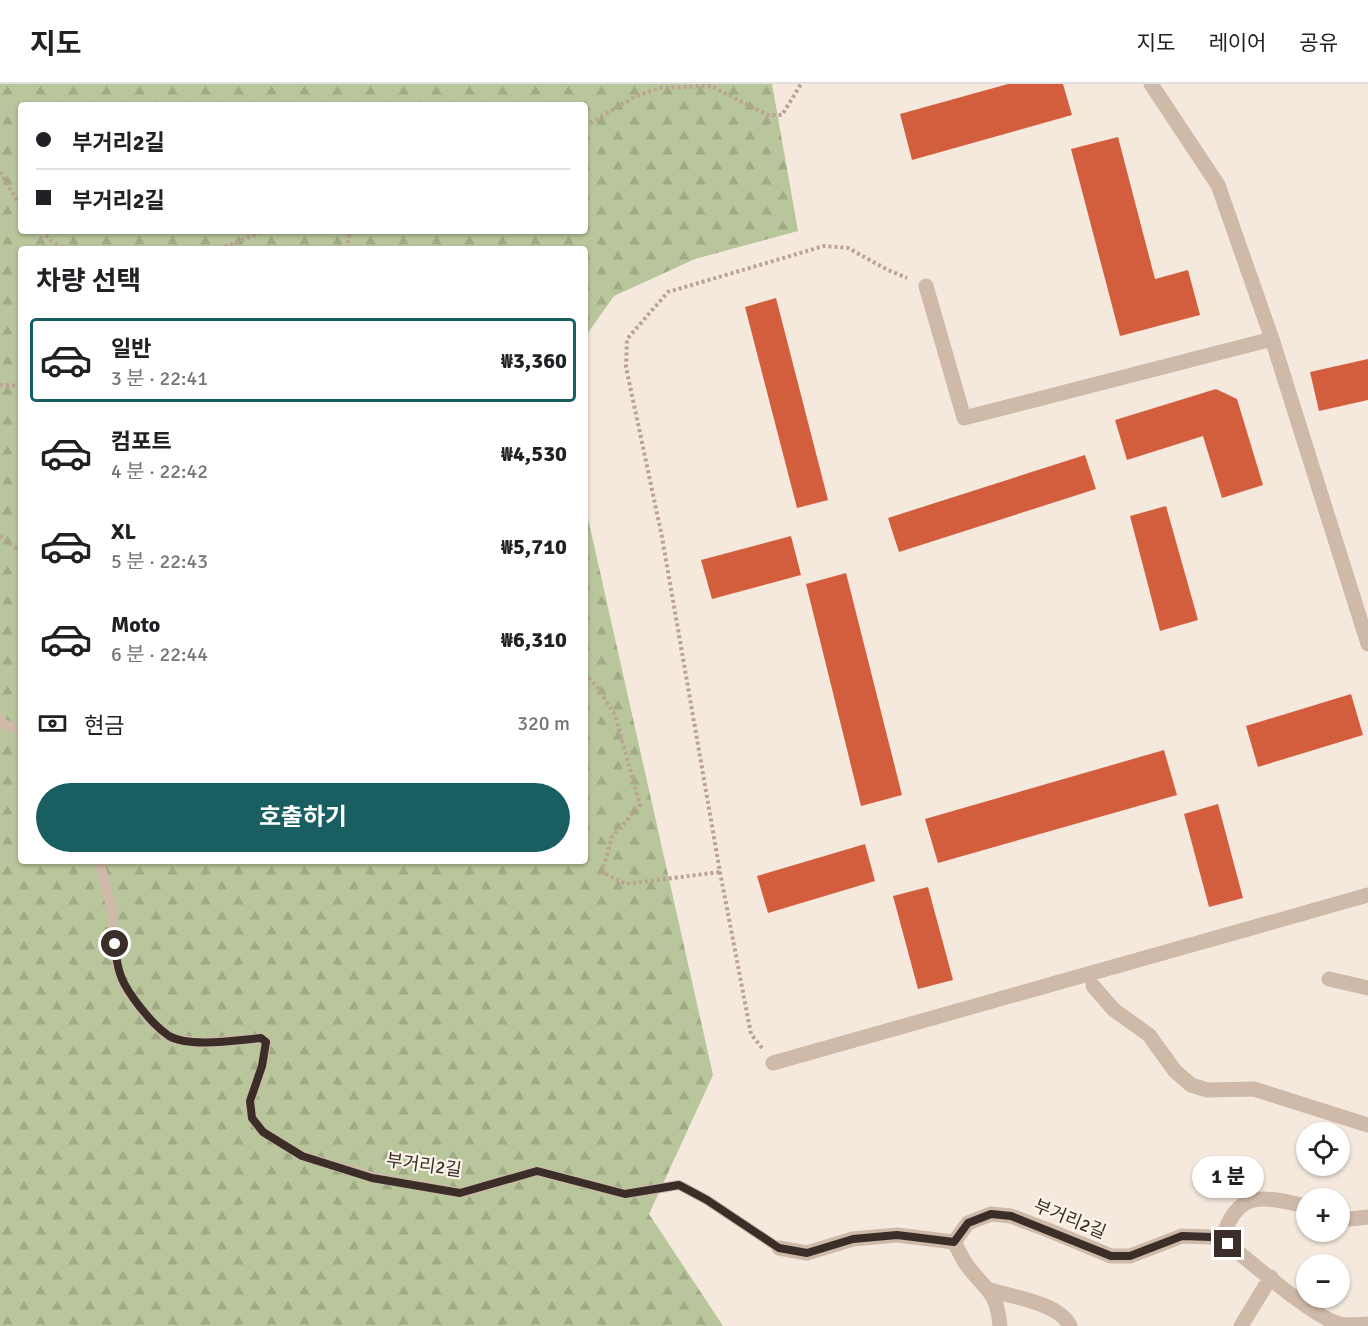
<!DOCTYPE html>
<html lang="ko">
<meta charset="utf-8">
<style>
:root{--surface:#fff;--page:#f2f2f2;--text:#202124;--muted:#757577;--line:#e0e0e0;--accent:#195f62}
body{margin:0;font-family:Signika,"Noto Sans KR",sans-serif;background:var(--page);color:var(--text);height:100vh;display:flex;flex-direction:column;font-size:22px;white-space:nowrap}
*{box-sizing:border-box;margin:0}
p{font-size:20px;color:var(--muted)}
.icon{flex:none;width:33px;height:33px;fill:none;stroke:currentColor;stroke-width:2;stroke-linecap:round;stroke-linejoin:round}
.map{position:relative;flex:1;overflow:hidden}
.drawer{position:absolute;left:18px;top:162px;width:570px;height:618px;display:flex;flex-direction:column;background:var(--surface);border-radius:6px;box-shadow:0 2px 4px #0004}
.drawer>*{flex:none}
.top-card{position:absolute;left:18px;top:18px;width:570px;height:132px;border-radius:6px;box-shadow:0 2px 4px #0004;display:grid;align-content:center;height:132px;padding:0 18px;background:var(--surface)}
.buttons{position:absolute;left:1296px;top:1038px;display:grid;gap:12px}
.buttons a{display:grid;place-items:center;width:54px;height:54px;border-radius:50%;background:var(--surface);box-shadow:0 2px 4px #0004;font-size:30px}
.end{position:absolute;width:27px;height:27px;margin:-14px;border:8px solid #3b2e29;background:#fff;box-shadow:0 0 0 3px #fff}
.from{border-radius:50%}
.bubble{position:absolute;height:42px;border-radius:21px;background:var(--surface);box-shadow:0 2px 4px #0004;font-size:20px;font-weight:700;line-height:42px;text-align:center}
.top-card b{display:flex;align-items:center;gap:21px;height:57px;font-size:22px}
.top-card b+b{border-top:2px solid var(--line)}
.top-card i{width:15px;height:15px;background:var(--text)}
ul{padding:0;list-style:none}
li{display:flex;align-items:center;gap:18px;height:84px;margin:0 12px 9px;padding:0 6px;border:3px solid transparent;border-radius:6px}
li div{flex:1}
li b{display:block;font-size:22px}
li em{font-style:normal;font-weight:700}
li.on{border-color:var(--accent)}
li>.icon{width:54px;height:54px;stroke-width:1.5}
h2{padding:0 18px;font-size:27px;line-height:72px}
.pay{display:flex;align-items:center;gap:15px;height:66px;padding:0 18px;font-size:22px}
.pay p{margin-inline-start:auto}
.primary-button{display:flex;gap:12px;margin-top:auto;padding:12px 18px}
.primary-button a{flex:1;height:69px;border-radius:36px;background:var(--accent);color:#fff;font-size:24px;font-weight:700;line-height:69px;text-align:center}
header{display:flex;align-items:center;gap:36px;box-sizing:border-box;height:84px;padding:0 30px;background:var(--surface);border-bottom:2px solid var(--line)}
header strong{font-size:28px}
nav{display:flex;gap:33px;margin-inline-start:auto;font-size:21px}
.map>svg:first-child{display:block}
</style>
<header>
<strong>지도</strong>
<nav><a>지도</a><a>레이어</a><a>공유</a></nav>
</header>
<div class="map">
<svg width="1368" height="1242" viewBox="0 0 1368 1242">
<defs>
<pattern id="forest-firs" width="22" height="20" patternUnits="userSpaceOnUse" patternTransform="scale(1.5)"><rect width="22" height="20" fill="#b9c69b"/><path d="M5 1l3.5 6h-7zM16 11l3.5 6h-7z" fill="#a0aa86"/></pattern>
</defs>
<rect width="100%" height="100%" fill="#f5e9de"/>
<!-- forest -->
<path fill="url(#forest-firs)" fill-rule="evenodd" d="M 0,0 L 772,0 L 798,147 L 695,175 L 614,212 L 585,253 L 585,165 L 21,165 L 21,777 L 585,777 L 585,421 L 713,991 L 649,1130 L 723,1242 L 0,1242 ZM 21,21 L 585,21 L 585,147 L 21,147 Z"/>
<!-- building -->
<path fill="#d35e3e" d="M 1008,0 L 1063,0 L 1072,31 L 912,76 L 900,30 Z
M 1118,53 L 1155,195 L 1188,186 L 1200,231 L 1120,252 L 1071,65 Z
M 776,214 L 828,416 L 797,424 L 745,223 Z
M 1368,275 L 1368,316 L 1319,327 L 1310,288 Z
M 1216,305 L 1237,315 L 1263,401 L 1222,414 L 1203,352 L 1127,376 L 1115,336 Z
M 1085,371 L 1096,405 L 899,468 L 888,434 Z
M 1166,422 L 1198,536 L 1160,547 L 1130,432 Z
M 791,452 L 801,491 L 712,515 L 701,476 Z
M 846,489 L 902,711 L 861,722 L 806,500 Z
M 1351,610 L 1363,651 L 1258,683 L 1246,642 Z
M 1164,666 L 1177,711 L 938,779 L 925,735 Z
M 1218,720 L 1243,814 L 1209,823 L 1184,730 Z
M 865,760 L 875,797 L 768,829 L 757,792 Z
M 928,803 L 953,896 L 918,905 L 893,812 Z"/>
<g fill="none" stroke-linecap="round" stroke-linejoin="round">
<!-- path -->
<path stroke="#bba292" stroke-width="4" stroke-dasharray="3 3" stroke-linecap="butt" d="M 585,42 L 636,12 L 660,4 L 711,2 L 768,31 L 782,31 L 801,0
M 0,88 L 21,123
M 42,147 L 51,157 L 65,165
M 219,165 L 265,147
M 347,165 L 350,147
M 0,301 L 21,302
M 0,452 L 21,468
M 585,589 L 597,603 L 615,631 L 640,721 L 612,753 L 602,788 L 626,800 L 720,788
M 762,964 L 751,950 L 720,788 L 662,453 L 626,283 L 627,255 L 668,208 L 824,162 L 848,164 L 888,186 L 907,194"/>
<!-- service -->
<path stroke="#cfb9a8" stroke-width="10" d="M 0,635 L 2,639 L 21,647
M 99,777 L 112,826 L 116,876 L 123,901 L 154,941 L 171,954 L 202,959 L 261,954 L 266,958 L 263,982 L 250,1017 L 252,1034 L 263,1048 L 302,1072 L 372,1093 L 461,1109 L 537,1087 L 625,1110 L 679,1101 L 707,1116 L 779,1164"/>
<!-- minor -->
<path stroke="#cfb9a8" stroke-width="15" d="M 1151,0 L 1218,101 L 1272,255 L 1368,560
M 926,202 L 964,334 L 1272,255
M 1329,895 L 1368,904
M 1093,902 L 1114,926 L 1149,951 L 1175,987 L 1191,1001 L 1207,1006 L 1254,1005 L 1368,1041
M 773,979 L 1368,811
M 1340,1132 L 1350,1135 L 1368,1133
M 1221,1157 C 1238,1105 1260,1112 1306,1122
M 954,1158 L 968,1139 L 991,1130 L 1011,1132 L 1048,1146 L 1111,1172 L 1130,1172 L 1182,1152 L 1212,1153 L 1228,1160 C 1251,1178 1315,1235 1340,1240 C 1349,1242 1359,1240 1368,1240
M 779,1164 L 807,1169 L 853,1155 L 897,1151 L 954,1158 C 959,1167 963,1177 969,1184 C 988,1208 997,1208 1000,1242
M 990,1206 C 1013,1213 1059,1219 1070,1242
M 1241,1242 L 1271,1193"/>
</g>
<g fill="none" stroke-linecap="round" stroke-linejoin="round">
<!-- route -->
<path stroke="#3b2e29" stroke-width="8" d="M 115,860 C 117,889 122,900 140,923 C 149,934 157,944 169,952 C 190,964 237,956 261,954 L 266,958 L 262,982 L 250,1017 L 252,1034 L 263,1048 L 302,1072 L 372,1094 L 460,1109 L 537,1087 L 625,1110 L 679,1101 L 707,1116 L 779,1164 L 807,1169 L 853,1155 L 897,1151 L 954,1158 L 968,1139 L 991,1130 L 1011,1132 L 1111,1172 L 1130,1172 L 1182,1152 L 1212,1153 L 1228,1160"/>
</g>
<g text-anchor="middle" stroke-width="4.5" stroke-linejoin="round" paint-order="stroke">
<!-- street labels -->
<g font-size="18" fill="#3b2e29" stroke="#fcf4eb">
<text transform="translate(424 1081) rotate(8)" y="6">부거리2길</text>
<text transform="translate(1070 1135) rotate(22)" y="6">부거리2길</text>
</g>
</g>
</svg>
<div class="buttons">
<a><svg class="icon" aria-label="locate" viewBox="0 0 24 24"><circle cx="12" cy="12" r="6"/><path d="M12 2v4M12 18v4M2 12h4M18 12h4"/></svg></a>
<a>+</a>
<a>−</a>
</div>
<i class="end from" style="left:115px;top:860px"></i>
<i class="end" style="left:1228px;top:1160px"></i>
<div class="bubble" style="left:1192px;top:1072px;width:72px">1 분</div>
<div class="top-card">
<b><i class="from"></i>부거리2길</b>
<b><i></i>부거리2길</b>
</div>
<section class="drawer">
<h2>차량 선택</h2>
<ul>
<li class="on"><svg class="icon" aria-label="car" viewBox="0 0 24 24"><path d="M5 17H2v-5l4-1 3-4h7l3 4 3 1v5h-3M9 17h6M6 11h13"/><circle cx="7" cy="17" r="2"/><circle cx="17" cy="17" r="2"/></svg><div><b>일반</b><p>3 분 · 22:41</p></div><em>₩3,360</em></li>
<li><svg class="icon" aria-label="car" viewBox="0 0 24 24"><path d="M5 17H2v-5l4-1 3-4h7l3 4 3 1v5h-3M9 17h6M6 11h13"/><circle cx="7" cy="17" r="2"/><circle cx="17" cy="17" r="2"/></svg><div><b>컴포트</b><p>4 분 · 22:42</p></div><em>₩4,530</em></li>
<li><svg class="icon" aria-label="car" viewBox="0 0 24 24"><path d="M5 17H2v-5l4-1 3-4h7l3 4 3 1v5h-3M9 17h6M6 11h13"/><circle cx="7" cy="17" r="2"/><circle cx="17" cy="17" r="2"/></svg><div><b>XL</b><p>5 분 · 22:43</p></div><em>₩5,710</em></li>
<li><svg class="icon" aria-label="car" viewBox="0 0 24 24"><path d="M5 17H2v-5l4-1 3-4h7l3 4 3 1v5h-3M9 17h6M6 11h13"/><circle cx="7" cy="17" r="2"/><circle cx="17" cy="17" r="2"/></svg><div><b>Moto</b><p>6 분 · 22:44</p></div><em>₩6,310</em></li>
</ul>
<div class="pay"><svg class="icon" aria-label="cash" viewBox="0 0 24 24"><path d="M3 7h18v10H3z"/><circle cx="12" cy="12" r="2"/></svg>현금<p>320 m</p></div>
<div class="primary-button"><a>호출하기</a></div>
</section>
</div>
